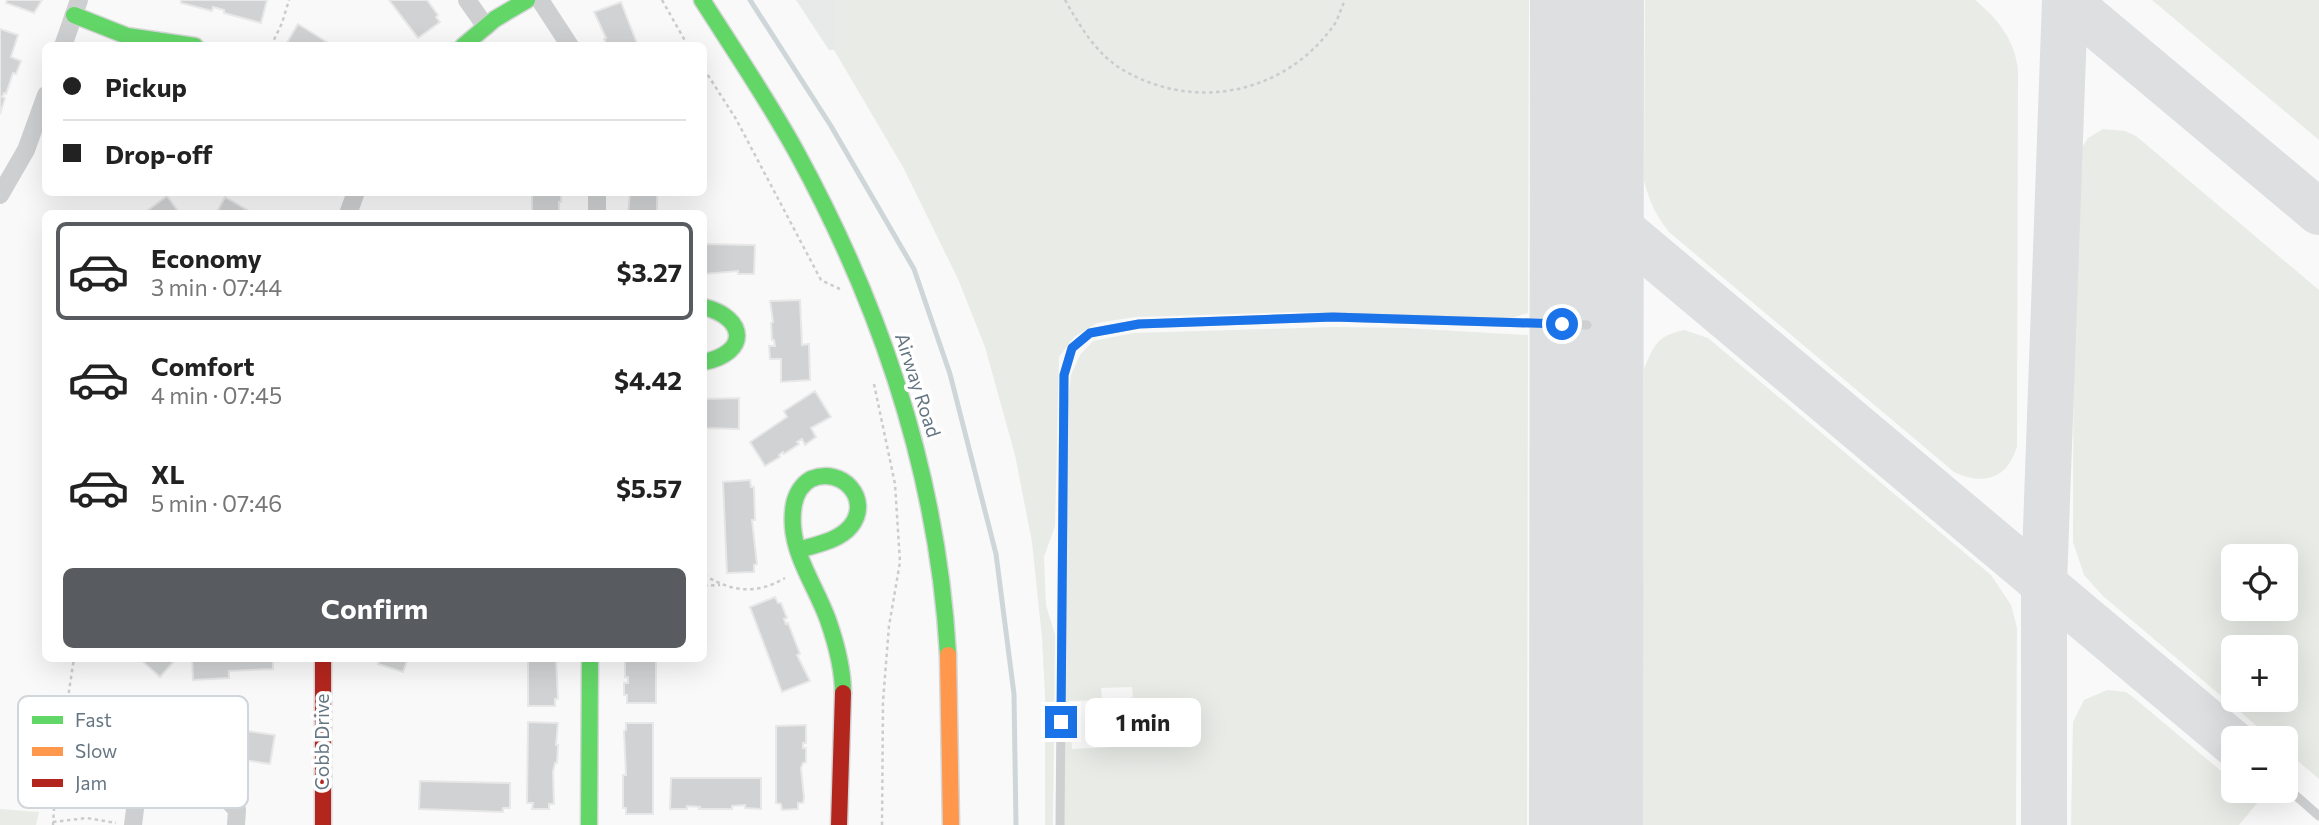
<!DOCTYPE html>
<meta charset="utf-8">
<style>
:root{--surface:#fff;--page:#f6f6f6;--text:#222;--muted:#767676;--line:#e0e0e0;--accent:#585c60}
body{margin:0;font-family:Commissioner,sans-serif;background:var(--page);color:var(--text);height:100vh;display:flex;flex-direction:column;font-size:26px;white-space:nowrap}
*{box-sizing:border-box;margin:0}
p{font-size:23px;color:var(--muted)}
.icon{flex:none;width:38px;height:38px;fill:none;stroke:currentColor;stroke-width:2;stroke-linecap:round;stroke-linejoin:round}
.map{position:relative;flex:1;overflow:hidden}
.sheet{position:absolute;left:42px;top:210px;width:665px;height:452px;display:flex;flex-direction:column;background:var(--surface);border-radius:10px;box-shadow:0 7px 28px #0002}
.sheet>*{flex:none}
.top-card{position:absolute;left:42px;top:42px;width:665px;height:154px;border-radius:10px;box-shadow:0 7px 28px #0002;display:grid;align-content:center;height:154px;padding:0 21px;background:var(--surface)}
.fabs{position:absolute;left:2221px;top:544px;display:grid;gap:14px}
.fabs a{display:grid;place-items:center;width:77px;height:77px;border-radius:10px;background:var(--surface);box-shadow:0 7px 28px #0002;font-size:35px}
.end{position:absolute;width:32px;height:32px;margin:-16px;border:9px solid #1a73e8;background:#fff;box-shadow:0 0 0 4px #fff}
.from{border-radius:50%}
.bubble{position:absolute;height:49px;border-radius:10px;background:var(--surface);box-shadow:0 7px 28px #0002;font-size:23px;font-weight:700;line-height:49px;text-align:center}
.top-card b{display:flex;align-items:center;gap:24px;height:66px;font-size:26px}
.top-card b+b{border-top:2px solid var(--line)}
.top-card i{width:18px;height:18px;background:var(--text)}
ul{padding:12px 0 0;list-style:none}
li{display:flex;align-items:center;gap:21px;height:98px;margin:0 14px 10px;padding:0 7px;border:4px solid transparent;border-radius:10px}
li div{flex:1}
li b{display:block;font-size:26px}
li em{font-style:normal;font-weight:700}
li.current{border-color:var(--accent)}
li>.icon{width:63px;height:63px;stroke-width:1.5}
.action{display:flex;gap:14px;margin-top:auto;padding:14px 21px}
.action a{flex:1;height:80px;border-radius:10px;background:var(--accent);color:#fff;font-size:28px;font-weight:700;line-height:80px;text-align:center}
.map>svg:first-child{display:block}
</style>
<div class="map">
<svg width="2319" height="825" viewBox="0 0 2319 825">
<rect width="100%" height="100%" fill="#f9f9f9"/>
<!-- built -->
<path fill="#e8e9e9" d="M 796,0 L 834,0 L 834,50 L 829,50 Z"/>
<!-- green -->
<path fill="#e8ebe6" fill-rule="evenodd" d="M 834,0 L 1529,0 L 1528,313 L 1508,319 L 1295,312 L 1135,317 L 1097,323 L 1074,337 L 1059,357 L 1055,526 L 1044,557 L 1046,605 L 1055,635 L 1053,825 L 1045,825 L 1045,694 L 1042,638 L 1032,542 L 1015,455 L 985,347 L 958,279 L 903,167 L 834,50 Z
M 1645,0 L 1975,0 C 1998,19 2014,39 2018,69 L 2017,446 C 2008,479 1983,486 1954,472 L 1669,232 C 1656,216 1649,201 1644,180 Z
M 2152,0 L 2319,0 L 2319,140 Z
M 2103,129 L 2125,131 L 2136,136 L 2319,290 L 2319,779 L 2286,751 L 2286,738 L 2271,738 L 2103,596 L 2084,575 L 2073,542 L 2074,160 L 2088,138 ZM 2233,556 L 2286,556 L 2286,609 L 2233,609 ZM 2233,648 L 2286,648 L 2286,700 L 2233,700 Z
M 1335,327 L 1404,328 L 1528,335 L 1527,825 L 1064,825 L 1068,400 L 1071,375 L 1080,355 L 1093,341 L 1133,333 ZM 1132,687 L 1133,697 L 1130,698 L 1132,746 L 1072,749 L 1069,701 L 1102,700 L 1101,688 Z
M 1684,330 L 1708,338 L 1991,575 L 2011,605 L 2017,628 L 2016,825 L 1642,825 L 1644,369 C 1654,345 1657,336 1684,330 Z
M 2107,690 L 2126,692 L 2133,697 L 2233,781 L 2233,791 L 2245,791 L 2258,802 L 2239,825 L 2071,825 L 2073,722 L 2084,700 Z
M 0,809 L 39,812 L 36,825 L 0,825 Z"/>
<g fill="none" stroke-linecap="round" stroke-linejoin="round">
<!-- stream -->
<path stroke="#ced6d9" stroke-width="5" d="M 750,0 L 831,126 L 914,269 L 950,374 L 996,554 L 1014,694 L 1016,825"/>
<!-- taxiway -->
<path stroke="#dedfe0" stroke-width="46" d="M 2066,0 L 2319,212
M 1587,200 L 2233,743
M 2044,825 L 2044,584 L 2065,0"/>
<!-- runway -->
<path stroke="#dedfe0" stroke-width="114" d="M 1586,825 L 1587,0"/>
</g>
<!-- building -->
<path fill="#d0d2d3" stroke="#e8e8e8" stroke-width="2" d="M 7,0 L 42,0 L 34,13 L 6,3 Z
M 181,0 L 267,0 L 261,23 L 224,13 L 224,10 L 213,7 L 212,11 L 181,3 Z
M 389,0 L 427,0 L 438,15 L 436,17 L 440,22 L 418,38 Z
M 621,2 L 638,46 L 607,46 L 604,39 L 606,38 L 594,12 Z
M 298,24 L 333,46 L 285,46 Z
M 0,29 L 18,35 L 11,57 L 21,61 L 16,74 L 13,73 L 6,94 L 4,93 L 2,97 L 5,98 L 0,114 Z
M 532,192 L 561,192 L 561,202 L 559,202 L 559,213 L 561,214 L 532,214 Z
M 630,192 L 657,192 L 657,214 L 628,214 Z
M 167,196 L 180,214 L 143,214 Z
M 225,197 L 254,214 L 216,214 Z
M 704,244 L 755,245 L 754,274 L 738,274 L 738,271 L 704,274 Z
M 800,300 L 802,345 L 809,344 L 810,380 L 781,382 L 781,359 L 770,359 L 769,346 L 775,346 L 774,340 L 772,340 L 771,323 L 773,322 L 770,301 Z
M 815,391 L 831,417 L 811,428 L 816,437 L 805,445 L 802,439 L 797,442 L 799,444 L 784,454 L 783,452 L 779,455 L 780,457 L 765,466 L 750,442 L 787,417 L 784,411 Z
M 739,398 L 739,429 L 704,428 L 704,399 Z
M 750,480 L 751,487 L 754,487 L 755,520 L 752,520 L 757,564 L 754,565 L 754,572 L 727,573 L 723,482 Z
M 775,597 L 778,603 L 781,603 L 787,618 L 784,619 L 786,624 L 788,623 L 800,654 L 797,655 L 810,681 L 782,692 L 750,607 Z
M 139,658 L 177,658 L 160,677 Z
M 192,658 L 273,658 L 273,669 L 229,671 L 229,678 L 193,680 Z
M 380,658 L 408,658 L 403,672 L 378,664 Z
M 528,658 L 556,658 L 558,699 L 555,699 L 555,706 L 528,706 Z
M 625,658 L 656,658 L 656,703 L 627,703 L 627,695 L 624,695 L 624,683 L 628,683 L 628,677 L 625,677 Z
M 186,722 L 275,735 L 270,764 L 232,758 L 232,755 L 221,753 L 220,757 L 181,751 Z
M 528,722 L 558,723 L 556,745 L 558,745 L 557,763 L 555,763 L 553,772 L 554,804 L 549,804 L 549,809 L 532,809 L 533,803 L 527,803 Z
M 626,723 L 653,723 L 653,814 L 626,814 L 626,808 L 623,808 L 623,775 L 626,775 L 624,731 L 626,730 Z
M 806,725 L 806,743 L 803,743 L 803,748 L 806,748 L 806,762 L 803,763 L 801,768 L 804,798 L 803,803 L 798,803 L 798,809 L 782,810 L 781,804 L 776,803 L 776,726 Z
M 671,778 L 761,778 L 761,809 L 745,808 L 745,805 L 732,806 L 732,809 L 699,809 L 700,807 L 687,806 L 687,809 L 670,809 Z
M 420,781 L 510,783 L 510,808 L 503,808 L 503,812 L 419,809 Z"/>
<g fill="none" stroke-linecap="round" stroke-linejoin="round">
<defs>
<path id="fast" d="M 702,0 C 734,50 768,100 797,153 C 882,309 938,476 948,655
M 74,15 L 127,36 L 195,46
M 463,46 L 495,19 L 527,0
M 704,307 C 747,318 749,353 704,362
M 798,550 C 815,545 839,541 851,526 C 872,499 842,466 811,479 C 802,484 796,494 794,504 C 786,548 814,581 828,620 C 836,643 843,668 843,693
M 589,825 L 590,658"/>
<path id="slow" d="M 948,655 L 951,825"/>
<path id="jam" d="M 323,658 L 323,825
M 839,825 L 843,693"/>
</defs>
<!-- fast casing -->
<use href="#fast" stroke="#d5d6d7" stroke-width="19"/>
<!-- slow casing -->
<use href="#slow" stroke="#d5d6d7" stroke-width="19"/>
<!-- jam casing -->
<use href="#jam" stroke="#d5d6d7" stroke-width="19"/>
<!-- path -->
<path stroke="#cbcccd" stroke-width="2.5" stroke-dasharray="3.5 3.5" stroke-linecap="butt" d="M 662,0 L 688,46
M 1065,0 C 1080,26 1096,54 1123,70 C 1195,112 1285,94 1334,25 C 1339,17 1341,8 1345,0
M 271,46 L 282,23 L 289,0
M 704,69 L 736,119 L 821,280 L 840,289
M 874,384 L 895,484 L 900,562 L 889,626 L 883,701 L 882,825
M 704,575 C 732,592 756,595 785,578
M 704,586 L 720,585
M 53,822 L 87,818 L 116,823
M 53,825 L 56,777 L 74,658"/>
<!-- lane -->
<path stroke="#cecfd0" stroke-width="9" d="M 2286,787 L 2319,816
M 1060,825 L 1064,375 L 1072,348 L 1090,333 L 1139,324 L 1333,317 L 1587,325"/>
<!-- street -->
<path stroke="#cecfd0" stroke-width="18" d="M 467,0 L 486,27
M 540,0 L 570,46
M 63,46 L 79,0
M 0,195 L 26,150 L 46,95
M 348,214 L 356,192
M 597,214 L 597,192
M 133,825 L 136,801 L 152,786 L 197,787 L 221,793 L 237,810 L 236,825"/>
<!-- fast -->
<use href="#fast" stroke="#63d668" stroke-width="16"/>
<!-- slow -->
<use href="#slow" stroke="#ff974d" stroke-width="16"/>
<!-- jam -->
<use href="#jam" stroke="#b3261e" stroke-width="16"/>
</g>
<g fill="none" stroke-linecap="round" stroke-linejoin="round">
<!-- route -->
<path stroke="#1a73e8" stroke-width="9" d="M 1061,722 L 1064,375 L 1072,348 L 1090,333 L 1139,324 L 1333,317 L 1562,324"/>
</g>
<g text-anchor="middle" stroke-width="7" stroke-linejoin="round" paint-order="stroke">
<!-- street labels -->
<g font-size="19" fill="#657683" stroke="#fff">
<text transform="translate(918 385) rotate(72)" y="7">Airway Road</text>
<text transform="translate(322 742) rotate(-90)" y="7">Cobb Drive</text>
</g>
</g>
<!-- legend -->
<rect x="18" y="696" width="230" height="112" rx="10" fill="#fff" stroke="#d1d6da" stroke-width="2"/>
<rect x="32" y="716" width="31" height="8" fill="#63d668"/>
<rect x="32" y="747" width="31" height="9" fill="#ff974d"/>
<rect x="32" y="779" width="31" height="8" fill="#b3261e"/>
<g font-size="19" fill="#657683">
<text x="75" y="727">Fast</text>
<text x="75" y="758">Slow</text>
<text x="75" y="790">Jam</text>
</g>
</svg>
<div class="fabs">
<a><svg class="icon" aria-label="locate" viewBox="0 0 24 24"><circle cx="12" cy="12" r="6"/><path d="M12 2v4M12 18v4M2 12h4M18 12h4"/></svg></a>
<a>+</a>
<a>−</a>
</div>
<i class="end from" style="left:1562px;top:324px"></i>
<i class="end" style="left:1061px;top:722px"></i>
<div class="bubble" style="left:1085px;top:698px;width:116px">1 min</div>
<div class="top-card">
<b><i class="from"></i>Pickup</b>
<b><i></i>Drop-off</b>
</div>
<section class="sheet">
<ul>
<li class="current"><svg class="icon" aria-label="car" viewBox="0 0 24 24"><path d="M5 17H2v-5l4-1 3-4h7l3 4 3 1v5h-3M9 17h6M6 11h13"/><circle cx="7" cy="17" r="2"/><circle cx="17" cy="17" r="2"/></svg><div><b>Economy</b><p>3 min · 07:44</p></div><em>$3.27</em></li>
<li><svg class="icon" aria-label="car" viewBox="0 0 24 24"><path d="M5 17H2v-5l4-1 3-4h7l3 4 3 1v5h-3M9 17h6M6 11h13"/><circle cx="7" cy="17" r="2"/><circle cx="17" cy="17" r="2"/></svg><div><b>Comfort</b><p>4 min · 07:45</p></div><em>$4.42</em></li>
<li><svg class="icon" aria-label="car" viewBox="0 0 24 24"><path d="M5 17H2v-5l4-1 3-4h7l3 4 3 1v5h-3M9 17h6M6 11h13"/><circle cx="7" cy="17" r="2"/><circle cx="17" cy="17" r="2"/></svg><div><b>XL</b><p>5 min · 07:46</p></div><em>$5.57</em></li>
</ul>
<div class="action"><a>Confirm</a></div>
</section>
</div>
